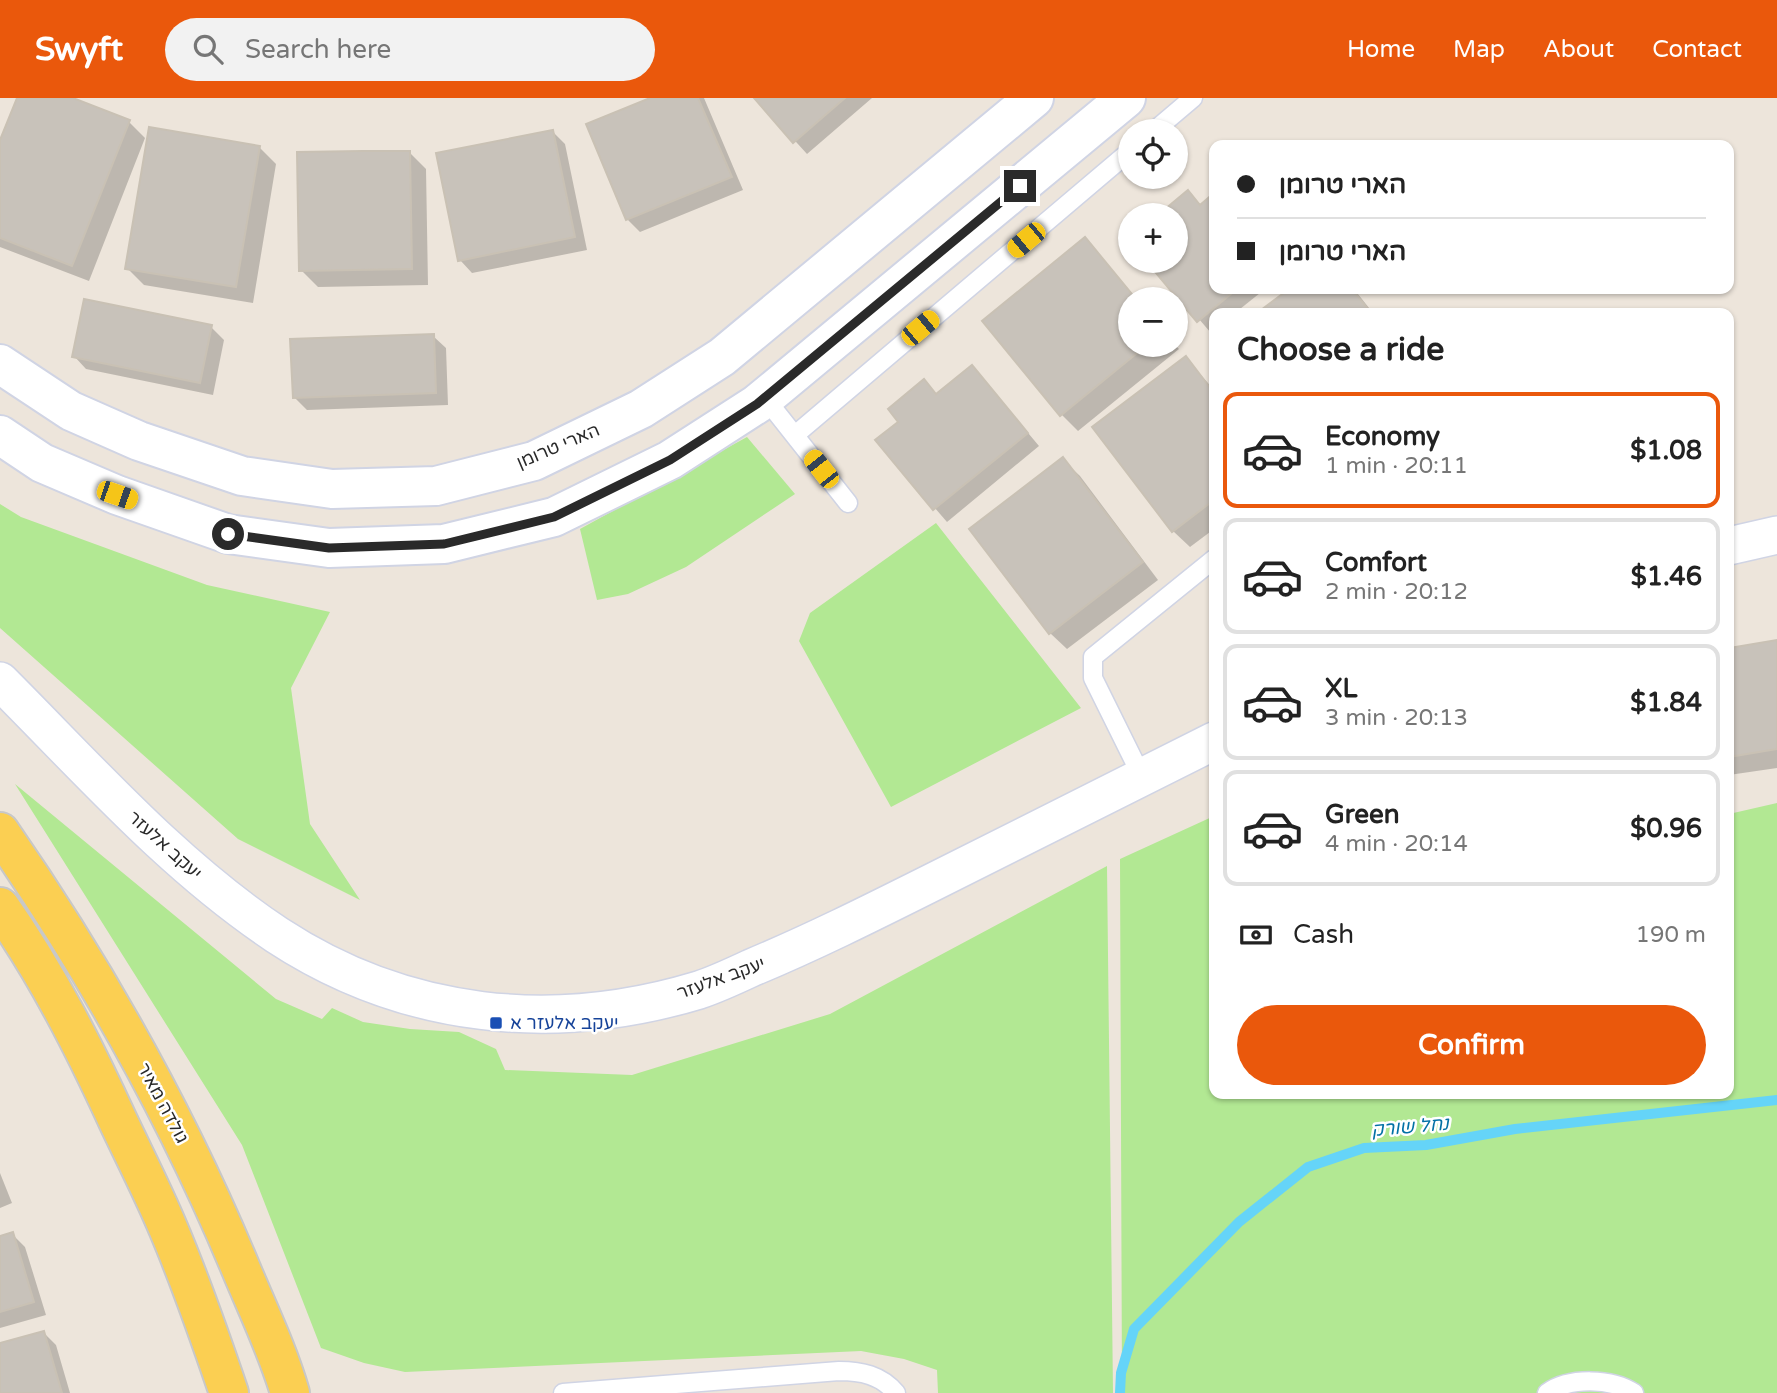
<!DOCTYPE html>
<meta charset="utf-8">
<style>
:root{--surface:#fff;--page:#f2f2f2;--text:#222;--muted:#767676;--line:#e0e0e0;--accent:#ea580c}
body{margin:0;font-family:"Varela Round","Noto Sans Hebrew",sans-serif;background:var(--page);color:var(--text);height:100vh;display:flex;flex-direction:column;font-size:26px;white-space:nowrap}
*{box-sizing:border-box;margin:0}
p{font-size:23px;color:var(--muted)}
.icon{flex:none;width:38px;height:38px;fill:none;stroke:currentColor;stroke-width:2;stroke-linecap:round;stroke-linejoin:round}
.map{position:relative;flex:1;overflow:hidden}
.side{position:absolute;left:1209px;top:210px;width:525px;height:791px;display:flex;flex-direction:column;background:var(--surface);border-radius:14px;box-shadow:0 2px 5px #0004}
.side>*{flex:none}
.guide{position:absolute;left:1209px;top:42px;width:525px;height:154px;border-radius:14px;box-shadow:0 2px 5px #0004;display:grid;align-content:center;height:154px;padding:0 28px;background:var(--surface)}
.buttons{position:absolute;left:1118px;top:21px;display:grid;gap:14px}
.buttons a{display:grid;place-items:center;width:70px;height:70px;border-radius:50%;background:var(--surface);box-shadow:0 2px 5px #0004;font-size:35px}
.end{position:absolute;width:32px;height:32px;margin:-16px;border:9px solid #2a2a2a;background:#fff;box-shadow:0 0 0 4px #fff}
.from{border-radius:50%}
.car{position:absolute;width:21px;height:42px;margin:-21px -10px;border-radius:9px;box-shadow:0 0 5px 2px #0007;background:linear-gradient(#f5c518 24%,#345 0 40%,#f5c518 0 76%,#345 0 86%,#f5c518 0)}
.guide b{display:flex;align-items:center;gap:24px;height:66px;font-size:26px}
.guide b+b{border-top:2px solid var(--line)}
.guide i{width:18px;height:18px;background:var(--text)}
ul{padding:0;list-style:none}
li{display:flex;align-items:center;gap:21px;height:116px;margin:0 14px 10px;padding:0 14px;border:4px solid var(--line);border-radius:14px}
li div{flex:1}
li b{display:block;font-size:26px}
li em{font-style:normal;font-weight:700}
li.selected{border-color:var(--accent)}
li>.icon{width:63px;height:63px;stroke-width:1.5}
h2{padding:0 28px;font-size:32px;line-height:84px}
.pay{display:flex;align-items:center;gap:18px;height:77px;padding:0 28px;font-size:26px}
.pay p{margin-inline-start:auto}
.cta{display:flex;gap:14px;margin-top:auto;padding:14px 28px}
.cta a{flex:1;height:80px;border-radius:42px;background:var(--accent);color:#fff;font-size:28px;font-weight:700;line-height:80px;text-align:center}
header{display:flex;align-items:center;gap:42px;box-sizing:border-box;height:98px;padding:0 35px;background:var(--accent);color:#fff}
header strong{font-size:33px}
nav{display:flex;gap:38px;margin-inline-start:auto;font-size:24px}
.search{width:490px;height:63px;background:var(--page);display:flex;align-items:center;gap:18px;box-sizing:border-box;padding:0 24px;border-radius:38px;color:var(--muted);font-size:26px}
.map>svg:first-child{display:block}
</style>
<header>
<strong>Swyft</strong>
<div class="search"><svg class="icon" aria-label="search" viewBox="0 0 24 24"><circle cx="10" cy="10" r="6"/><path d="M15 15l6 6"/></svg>Search here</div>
<nav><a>Home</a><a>Map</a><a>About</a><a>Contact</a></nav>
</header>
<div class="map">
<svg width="1777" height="1295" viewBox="0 0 1777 1295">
<rect width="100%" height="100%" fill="#ede5db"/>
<!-- green -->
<path fill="#b2e893" d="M 747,339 L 795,396 L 686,469 L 628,496 L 597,502 L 580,431 Z
M 0,406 L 21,419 L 207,487 L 330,514 L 291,590 L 310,726 L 360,802 L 238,741 L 0,530 Z
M 936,425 L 1081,610 L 891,709 L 799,543 L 810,515 Z
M 15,686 L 276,901 L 322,921 L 332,910 L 363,924 L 410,931 L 459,934 L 496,951 L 505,972 L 632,977 L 830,916 L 1107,768 L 1113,1295 L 938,1295 L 937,1272 L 904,1261 L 861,1253 L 405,1274 L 364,1265 L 321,1250 L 242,1047 Z
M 1777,705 L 1777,1295 L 1122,1295 L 1120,761 L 1214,718 L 1214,996 L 1729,996 L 1729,716 Z"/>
<!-- shadow -->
<path fill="#0003" d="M 18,0 L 69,0 L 129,24 L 145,40 L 89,183 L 0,149 L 0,47 Z
M 655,0 L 704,0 L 743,92 L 640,134 L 628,122 L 589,27 Z
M 756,0 L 872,0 L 807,56 Z
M 552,33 L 565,46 L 587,152 L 472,175 L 460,162 Z
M 259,49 L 276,66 L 253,205 L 144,187 L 127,170 Z
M 410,55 L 426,71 L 428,187 L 318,189 L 301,172 Z
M 1188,95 L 1201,108 L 1214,97 L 1214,191 L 1265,191 L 1235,215 L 1214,215 L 1214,232 L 1211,235 L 1149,163 L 1176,163 L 1176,117 L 1161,117 Z
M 1085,141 L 1137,201 L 1130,201 L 1130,247 L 1175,247 L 1179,251 L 1078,333 L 1062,317 L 984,224 Z
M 1292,191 L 1354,191 L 1373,215 L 1259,215 Z
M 211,229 L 224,242 L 213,297 L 86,271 L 74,258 Z
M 433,238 L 446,250 L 448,307 L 307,312 L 294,299 Z
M 1186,260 L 1214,292 L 1214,431 L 1190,449 L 1173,433 Z
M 984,282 L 1039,348 L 947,424 L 877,343 L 900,324 L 924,283 L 937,297 Z
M 1063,362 L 1080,378 L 1158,482 L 1067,551 L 1050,535 Z
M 1777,544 L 1777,670 L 1729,677 L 1729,552 Z
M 0,1075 L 12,1105 L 0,1110 Z
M 12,1136 L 25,1149 L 46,1217 L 0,1230 L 0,1139 Z
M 44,1235 L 56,1247 L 70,1295 L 0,1295 L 0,1247 Z"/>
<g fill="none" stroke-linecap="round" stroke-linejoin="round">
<!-- stream -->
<path stroke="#65d4f8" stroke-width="10" d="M 1120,1295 L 1121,1275 L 1134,1231 L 1239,1124 L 1308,1069 L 1364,1050 L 1426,1047 L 1515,1031 L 1777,1002"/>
</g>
<!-- building -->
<path fill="#c8c2ba" stroke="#c9c1b4" stroke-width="2" d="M 17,0 L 73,0 L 130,22 L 72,168 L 0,140 L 0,42 Z
M 650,0 L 698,0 L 732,79 L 626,122 L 586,26 Z
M 754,0 L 845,0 L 793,45 Z
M 149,29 L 260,48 L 236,189 L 125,171 Z
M 553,32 L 575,139 L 458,163 L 436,55 Z
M 362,53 L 410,53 L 412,171 L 299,173 L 297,54 Z
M 1188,92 L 1200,107 L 1214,95 L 1214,191 L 1237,191 L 1197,224 L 1146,163 L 1176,163 L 1176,117 L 1158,117 Z
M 1085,139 L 1136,201 L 1130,201 L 1130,247 L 1147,247 L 1060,318 L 982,223 Z
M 1289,191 L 1352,191 L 1371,215 L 1257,215 Z
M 84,201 L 212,227 L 200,285 L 72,259 Z
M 434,236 L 436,295 L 293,300 L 290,241 Z
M 1186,258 L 1214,295 L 1214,402 L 1172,434 L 1092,329 Z
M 972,267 L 1028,335 L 933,412 L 875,342 L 898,324 L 888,311 L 924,281 L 936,296 Z
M 1063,359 L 1143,464 L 1049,536 L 969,431 Z
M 1777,542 L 1777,651 L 1729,659 L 1729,550 Z
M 13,1134 L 34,1204 L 0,1214 L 0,1138 Z
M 44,1233 L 62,1295 L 0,1295 L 0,1245 Z"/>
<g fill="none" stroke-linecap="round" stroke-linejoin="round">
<defs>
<path id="lane" d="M 1154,33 L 1193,0
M 765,300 L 848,405
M 795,337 L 1130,53
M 1142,679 L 1093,580 L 1093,559 L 1214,461
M 563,1295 L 839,1273 C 861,1273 881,1277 896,1295
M 1547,1295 C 1569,1279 1612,1280 1634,1295"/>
<path id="street" d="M 1729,448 L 1777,437
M 0,583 C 89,672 172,767 277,837 C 405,921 554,936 699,892 C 717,886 734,878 751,870 C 811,845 869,816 927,787 C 1023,739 1119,691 1214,643"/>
<path id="secondary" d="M 0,266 L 71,313 L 139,343 L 242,378 L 332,391 L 436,388 L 534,363 L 641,311 L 722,259 L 1034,0
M 0,337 L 42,365 L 117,397 L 228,436 L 329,450 L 444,446 L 554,419 L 670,362 L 757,306 L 1126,0"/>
<path id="primary" d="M 0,734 C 95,871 177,1017 241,1171 C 258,1212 278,1253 290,1295
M 0,809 C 47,876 84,949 118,1023 C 135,1059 153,1094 168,1130 C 191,1184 210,1239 229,1295"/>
</defs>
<!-- lane casing -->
<use href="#lane" stroke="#d0d4e4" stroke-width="21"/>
<!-- street casing -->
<use href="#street" stroke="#d0d4e4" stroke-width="40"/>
<!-- secondary casing -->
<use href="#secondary" stroke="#d0d4e4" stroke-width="42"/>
<!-- primary casing -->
<use href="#primary" stroke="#c8c8c8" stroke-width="42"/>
<!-- lane -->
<use href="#lane" stroke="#fff" stroke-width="18"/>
<!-- street -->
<use href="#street" stroke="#fff" stroke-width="37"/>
<!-- secondary -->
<use href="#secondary" stroke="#fff" stroke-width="38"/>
<!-- primary -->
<use href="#primary" stroke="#fbcf52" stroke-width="38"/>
</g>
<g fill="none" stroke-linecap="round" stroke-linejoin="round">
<!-- route -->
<path stroke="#2a2a2a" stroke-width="9" d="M 228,436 L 329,450 L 444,446 L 554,419 L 670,362 L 757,306 L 1020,88"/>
</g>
<!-- markers -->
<rect fill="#1a4fb4" stroke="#fff" stroke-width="2.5" x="489" y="918" width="14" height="14" rx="3.5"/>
<g text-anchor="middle" stroke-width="5" stroke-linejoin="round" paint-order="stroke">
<!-- street labels -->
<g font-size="18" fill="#2a2a2a" stroke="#fff">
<text transform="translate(558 348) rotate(-23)" y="6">הארי טרומן</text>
<text transform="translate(165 747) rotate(42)" y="6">יעקב אלעזר</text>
<text transform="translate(721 880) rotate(-20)" y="6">יעקב אלעזר</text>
<text transform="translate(163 1005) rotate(62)" y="6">גולדה מאיר</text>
</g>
<!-- transit labels -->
<g font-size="18" fill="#164399" stroke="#fff" text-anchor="start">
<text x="510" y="931">יעקב אלעזר א</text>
</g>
<!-- water labels -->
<g font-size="19" font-style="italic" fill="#0371a5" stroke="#fff">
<text transform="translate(1410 1028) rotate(-5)" y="7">נחל שורק</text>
</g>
</g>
</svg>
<div class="buttons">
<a><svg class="icon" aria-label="locate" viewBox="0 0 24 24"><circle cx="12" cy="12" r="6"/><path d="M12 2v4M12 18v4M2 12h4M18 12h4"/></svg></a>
<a>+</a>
<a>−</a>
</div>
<i class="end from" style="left:228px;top:436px"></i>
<i class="end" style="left:1020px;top:88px"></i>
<i class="car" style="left:1026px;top:142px;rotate:230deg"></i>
<i class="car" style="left:920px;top:230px;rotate:50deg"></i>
<i class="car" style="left:821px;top:371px;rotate:322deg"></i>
<i class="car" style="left:117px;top:397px;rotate:109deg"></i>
<div class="guide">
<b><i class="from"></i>הארי טרומן</b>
<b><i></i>הארי טרומן</b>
</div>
<section class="side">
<h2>Choose a ride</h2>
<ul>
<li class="selected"><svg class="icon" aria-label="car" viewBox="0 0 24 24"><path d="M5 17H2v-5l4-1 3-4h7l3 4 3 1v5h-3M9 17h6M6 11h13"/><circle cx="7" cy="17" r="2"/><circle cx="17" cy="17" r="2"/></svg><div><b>Economy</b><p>1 min · 20:11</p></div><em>$1.08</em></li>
<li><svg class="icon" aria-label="car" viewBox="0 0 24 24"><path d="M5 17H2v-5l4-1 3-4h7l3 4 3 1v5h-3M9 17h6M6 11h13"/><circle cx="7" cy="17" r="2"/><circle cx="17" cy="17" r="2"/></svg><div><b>Comfort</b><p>2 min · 20:12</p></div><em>$1.46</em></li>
<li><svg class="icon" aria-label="car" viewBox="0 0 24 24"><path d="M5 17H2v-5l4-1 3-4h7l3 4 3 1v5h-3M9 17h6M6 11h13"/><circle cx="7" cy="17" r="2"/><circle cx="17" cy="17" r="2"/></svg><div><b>XL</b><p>3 min · 20:13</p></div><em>$1.84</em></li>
<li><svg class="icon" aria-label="car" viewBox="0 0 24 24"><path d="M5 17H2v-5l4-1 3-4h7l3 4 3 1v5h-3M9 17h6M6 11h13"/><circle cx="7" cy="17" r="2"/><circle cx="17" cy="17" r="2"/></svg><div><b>Green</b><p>4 min · 20:14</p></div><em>$0.96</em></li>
</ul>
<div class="pay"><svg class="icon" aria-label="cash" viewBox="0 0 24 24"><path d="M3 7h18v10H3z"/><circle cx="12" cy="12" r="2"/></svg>Cash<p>190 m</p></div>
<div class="cta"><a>Confirm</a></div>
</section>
</div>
